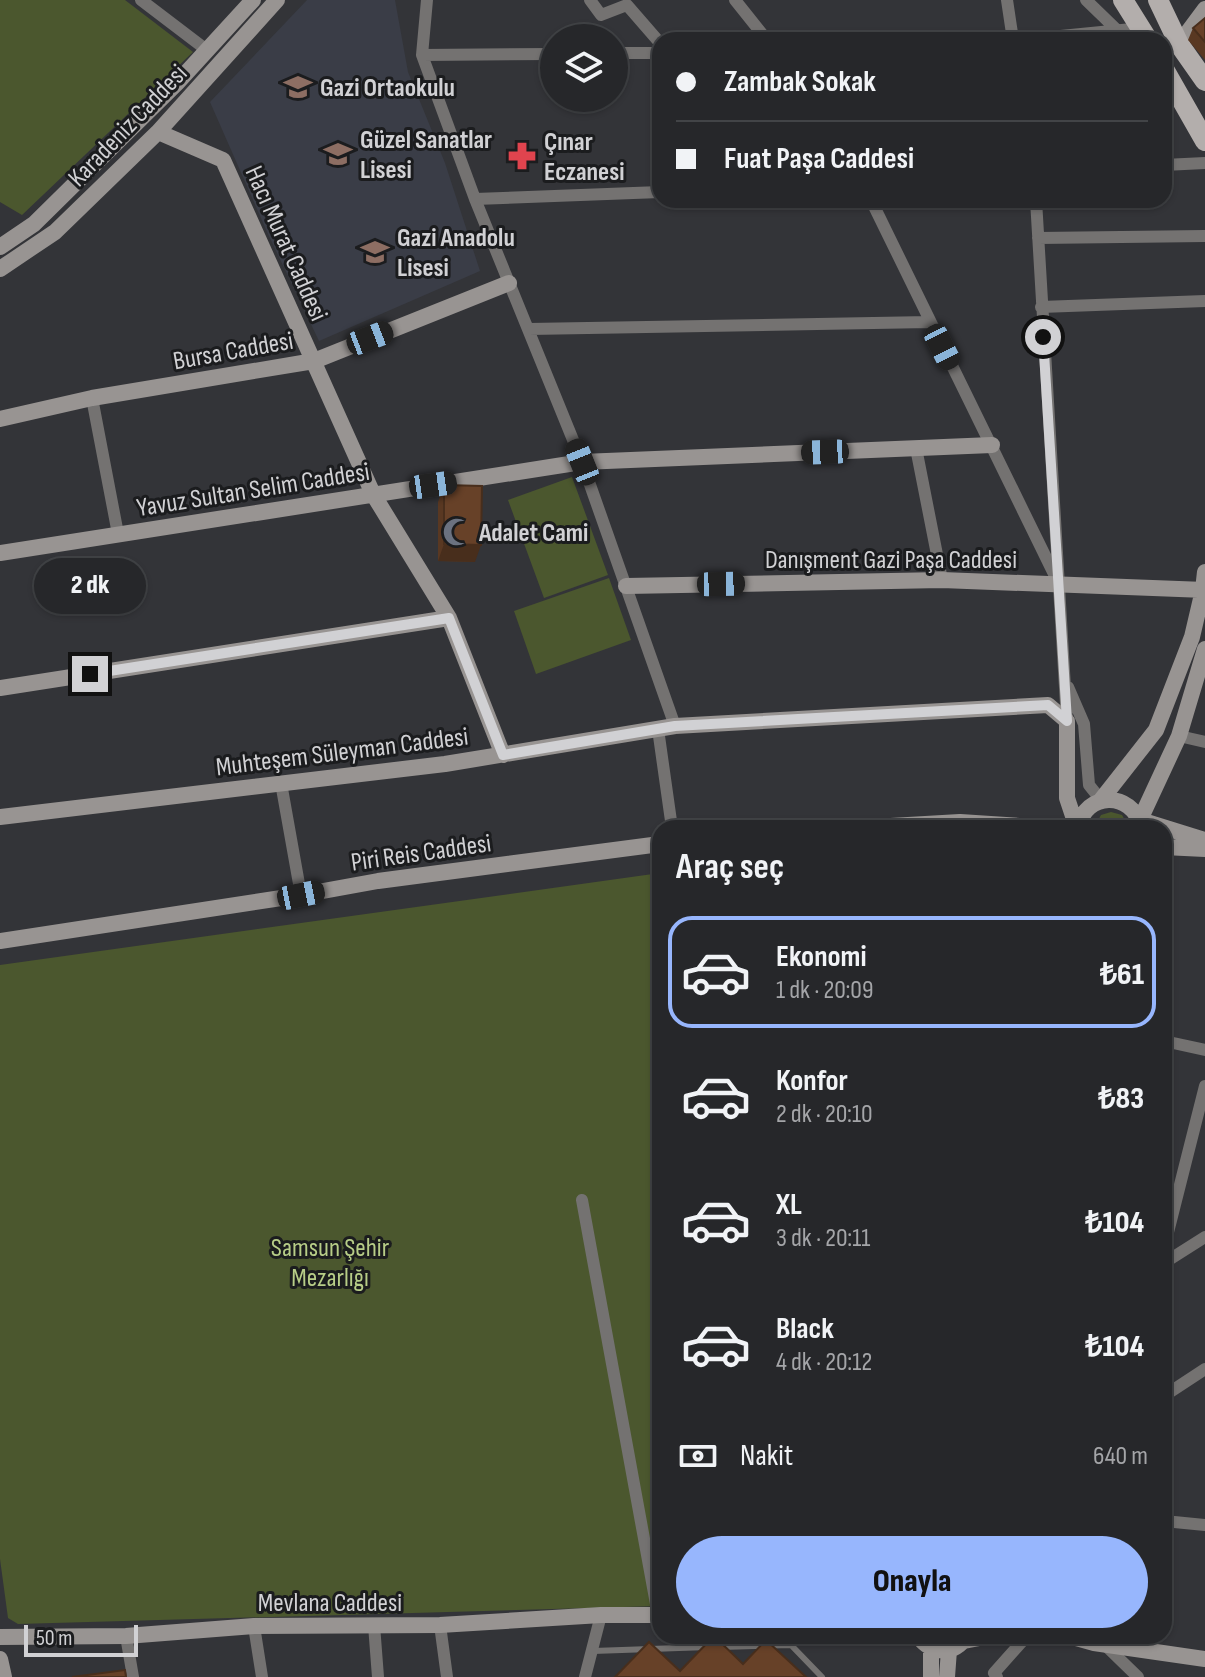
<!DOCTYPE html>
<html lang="tr">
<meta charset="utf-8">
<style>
:root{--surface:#26272a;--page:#323336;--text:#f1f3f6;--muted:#a4a5a8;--line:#424447;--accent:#97b6fd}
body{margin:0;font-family:"Sofia Sans Condensed",sans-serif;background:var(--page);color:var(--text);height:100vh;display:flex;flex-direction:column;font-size:30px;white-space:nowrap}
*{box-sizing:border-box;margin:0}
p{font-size:26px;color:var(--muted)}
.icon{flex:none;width:44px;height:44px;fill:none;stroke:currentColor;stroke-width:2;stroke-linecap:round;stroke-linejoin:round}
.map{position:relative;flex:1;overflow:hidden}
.sheet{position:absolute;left:652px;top:820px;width:520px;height:824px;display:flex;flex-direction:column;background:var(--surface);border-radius:24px;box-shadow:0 2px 6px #0004,0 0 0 2px var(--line)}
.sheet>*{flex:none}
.top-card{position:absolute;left:652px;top:32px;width:520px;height:176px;border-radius:24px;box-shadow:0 2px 6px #0004,0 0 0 2px var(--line);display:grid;align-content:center;height:176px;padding:0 24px;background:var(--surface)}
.fabs{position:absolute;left:540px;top:24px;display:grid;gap:16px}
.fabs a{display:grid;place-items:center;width:88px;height:88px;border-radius:50%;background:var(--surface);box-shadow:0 2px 6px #0004,0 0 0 2px var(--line);font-size:40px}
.scale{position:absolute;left:24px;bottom:20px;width:114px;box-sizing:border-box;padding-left:8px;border:4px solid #d1d1d4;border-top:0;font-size:22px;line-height:28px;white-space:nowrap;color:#d1d1d4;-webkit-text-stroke:6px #1b1c1e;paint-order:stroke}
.end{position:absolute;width:36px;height:36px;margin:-18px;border:10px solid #d1d1d4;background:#111;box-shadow:0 0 0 4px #111}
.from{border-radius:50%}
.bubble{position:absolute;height:56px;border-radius:28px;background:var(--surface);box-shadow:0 2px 6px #0004,0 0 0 2px var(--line);font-size:26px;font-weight:800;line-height:56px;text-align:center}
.car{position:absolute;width:24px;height:48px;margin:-24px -12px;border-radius:10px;box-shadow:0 0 6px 2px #0007;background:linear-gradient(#222 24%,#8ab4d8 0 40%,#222 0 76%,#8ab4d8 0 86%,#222 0)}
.top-card b{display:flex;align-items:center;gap:28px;height:76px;font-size:30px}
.top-card b+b{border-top:2px solid var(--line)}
.top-card i{width:20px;height:20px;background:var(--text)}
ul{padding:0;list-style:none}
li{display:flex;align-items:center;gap:24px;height:112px;margin:0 16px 12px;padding:0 8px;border:4px solid transparent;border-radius:24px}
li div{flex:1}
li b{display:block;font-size:30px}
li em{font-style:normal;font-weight:800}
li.active{border-color:var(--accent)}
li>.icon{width:72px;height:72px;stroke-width:1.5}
h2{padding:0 24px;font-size:36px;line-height:96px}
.pay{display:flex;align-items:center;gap:20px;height:88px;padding:0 24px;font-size:30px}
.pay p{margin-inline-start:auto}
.cta{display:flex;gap:16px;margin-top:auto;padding:16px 24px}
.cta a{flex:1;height:92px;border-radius:48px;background:var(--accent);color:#111;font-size:32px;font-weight:800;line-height:92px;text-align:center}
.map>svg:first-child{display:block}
</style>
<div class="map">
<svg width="1205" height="1677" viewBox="0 0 1205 1677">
<rect width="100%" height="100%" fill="#333438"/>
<!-- built -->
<path fill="#3a3d47" d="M 307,0 L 395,0 L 408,72 L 445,163 L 480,271 L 319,341 L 268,234 L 210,102 Z"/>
<!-- green -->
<path fill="#4b572e" d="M 0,0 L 125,0 L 193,52 L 22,215 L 0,202 Z
M 572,477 L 608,575 L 544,598 L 508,500 Z
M 609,578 L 631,640 L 536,674 L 514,611 Z
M 1111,812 L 1122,815 L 1129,828 L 1094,828 L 1101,815 Z
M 660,873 L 660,1606 L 18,1624 L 8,1618 L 0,1559 L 0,965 Z"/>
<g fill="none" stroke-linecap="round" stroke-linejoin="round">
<!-- lane -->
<path stroke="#747271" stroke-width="6" d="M 720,1647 L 791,1645 L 822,1677
M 593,1651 L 708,1647"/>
<!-- street -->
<path stroke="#747271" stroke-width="12" d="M 141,0 L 208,51
M 427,0 L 422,55 L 475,199 L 582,462 L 675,726
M 590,0 L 601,15 L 627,5 L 660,43
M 735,0 L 767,40
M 1007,0 L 1013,40
M 1086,0 L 1117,30
M 1020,40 L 1142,28
M 614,53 L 660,53
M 422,55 L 554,54
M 1164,165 L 1205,163
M 475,199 L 660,192
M 871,200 L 1056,578
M 1036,200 L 1067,721
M 1038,238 L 1205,236
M 1041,307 L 1205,301
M 529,329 L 929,322
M 92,398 L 118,534
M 916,448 L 942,580
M 1068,687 L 1084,724 L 1089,785 L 1101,800
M 658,729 L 672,828
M 1179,736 L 1205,742
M 281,783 L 301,895
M 1164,1041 L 1205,1050
M 582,1200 L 658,1615
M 1164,1248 L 1205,1086
M 1164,1263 L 1205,1237
M 1164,1396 L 1205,1369
M 1164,1521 L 1205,1525
M 374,1625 L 378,1677
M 440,1625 L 447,1677
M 254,1626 L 262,1677
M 126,1636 L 133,1677
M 1105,1645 L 1138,1677
M 585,1677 L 601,1615
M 997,1677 L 994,1673 L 1027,1636"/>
<!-- secondary -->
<path stroke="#989492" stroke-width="16" d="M 1179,44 L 1205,9
M 158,132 L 223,160 L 373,494 L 449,618 L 503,755
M 0,247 L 34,224 L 177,83 L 253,0
M 0,269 L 55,232 L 158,132 L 277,0
M 0,419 L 92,398 L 314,361 L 509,283
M 0,553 L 582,462 L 992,445
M 626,586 L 942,580 L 1205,590
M 1205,649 L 1179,736 L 1140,820 L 1205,840
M 0,688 L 449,618
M 1101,800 L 1156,730 L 1192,637 L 1203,590 L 1205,572
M 0,817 L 445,764 L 675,726 L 1048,705 L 1067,721 L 1067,798 L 1077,828
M 856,828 L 960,822 L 1051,828
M 1078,828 C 1085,791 1132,791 1141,826
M 1164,847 L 1205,849
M 0,941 L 301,895 L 378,881 L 660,844
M 918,1636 C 931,1654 954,1656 967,1636
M 1069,1636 L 1094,1643 L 1205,1659
M 0,1637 L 126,1636 L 254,1626 L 440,1625 L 601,1615 L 660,1615
M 964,1641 L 990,1636
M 0,1659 L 4,1677
M 931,1677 L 931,1648
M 947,1677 L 949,1650"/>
<!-- primary -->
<path stroke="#b3aeac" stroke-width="20" d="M 1123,0 L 1148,40
M 1158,0 L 1179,44 L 1205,81
M 1164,69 L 1205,141"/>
</g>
<!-- wall -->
<path fill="#593822" d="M 1205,18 L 1205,60 L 1188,40 L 1193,28 Z
M 444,485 L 475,562 L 438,561 L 438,502 Z"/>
<!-- shaded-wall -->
<path fill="#482e1c" d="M 444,544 L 481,545 L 475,562 L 438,561 Z
M 1172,952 L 1166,968 L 1164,969 L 1164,953 Z"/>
<!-- building -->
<path fill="#674128" stroke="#482e1c" stroke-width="2" d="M 1205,18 L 1205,42 L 1193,28 Z
M 444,485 L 482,486 L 481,545 L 444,544 Z
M 1164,914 L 1172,952 L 1164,953 Z
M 714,1636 L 743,1664 L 766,1640 L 806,1677 L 615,1677 L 649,1642 L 680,1671 Z
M 125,1670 L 126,1677 L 72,1677 Z"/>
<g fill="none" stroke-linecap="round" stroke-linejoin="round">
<!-- route -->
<path stroke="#d1d1d4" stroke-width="10" d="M 90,674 L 449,618 L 503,755 L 675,726 L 1048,705 L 1067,721 L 1043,337"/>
</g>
<!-- icons -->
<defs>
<symbol id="school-bare" viewBox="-9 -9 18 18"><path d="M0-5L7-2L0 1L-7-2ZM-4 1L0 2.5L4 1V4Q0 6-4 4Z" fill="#8d6e63" stroke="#1b1c1e" stroke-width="2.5" paint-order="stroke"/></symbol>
<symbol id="pharmacy-bare" viewBox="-9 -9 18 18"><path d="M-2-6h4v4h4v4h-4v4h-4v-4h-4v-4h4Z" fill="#e0444e" stroke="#1b1c1e" stroke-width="2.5" paint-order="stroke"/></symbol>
<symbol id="mosque-bare" viewBox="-9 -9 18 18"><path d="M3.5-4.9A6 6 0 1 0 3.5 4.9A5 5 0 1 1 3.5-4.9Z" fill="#6b7280" stroke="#1b1c1e" stroke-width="2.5" paint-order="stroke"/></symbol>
</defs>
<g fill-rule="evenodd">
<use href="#school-bare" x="278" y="67" width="40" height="40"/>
<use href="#school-bare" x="318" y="134" width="40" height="40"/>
<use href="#pharmacy-bare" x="502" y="136" width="40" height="40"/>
<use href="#school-bare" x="355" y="232" width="40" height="40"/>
<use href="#mosque-bare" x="437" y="512" width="40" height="40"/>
</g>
<g text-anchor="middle" stroke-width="6" stroke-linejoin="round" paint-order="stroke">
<!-- poi labels -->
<g font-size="26" font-weight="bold" fill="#d1d1d4" stroke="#1b1c1e" text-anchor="start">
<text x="320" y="96">Gazi Ortaokulu</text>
<text x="360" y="148">Güzel Sanatlar<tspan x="360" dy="30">Lisesi</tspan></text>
<text x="544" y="150">Çınar<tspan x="544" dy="30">Eczanesi</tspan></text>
<text x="397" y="246">Gazi Anadolu<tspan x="397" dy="30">Lisesi</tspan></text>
<text x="479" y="541">Adalet Cami</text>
</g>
<!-- street labels -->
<g font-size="26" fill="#d1d1d4" stroke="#1b1c1e">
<text transform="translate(127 125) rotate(-46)" y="9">Karadeniz Caddesi</text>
<text transform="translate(287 243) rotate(66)" y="9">Hacı Murat Caddesi</text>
<text transform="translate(233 350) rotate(-10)" y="9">Bursa Caddesi</text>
<text transform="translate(253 489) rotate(-9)" y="9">Yavuz Sultan Selim Caddesi</text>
<text x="891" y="568">Danışment Gazi Paşa Caddesi</text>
<text transform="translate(342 751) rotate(-7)" y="9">Muhteşem Süleyman Caddesi</text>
<text transform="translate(421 852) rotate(-8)" y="9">Piri Reis Caddesi</text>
<text x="330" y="1611">Mevlana Caddesi</text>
</g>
<!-- park labels -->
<g font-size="26" fill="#b7cd87" stroke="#1b1c1e">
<text x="330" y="1256">Samsun Şehir<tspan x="330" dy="30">Mezarlığı</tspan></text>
</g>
</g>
</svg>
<div class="fabs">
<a><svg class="icon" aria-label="layers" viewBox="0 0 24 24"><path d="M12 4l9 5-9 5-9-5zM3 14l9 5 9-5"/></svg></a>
</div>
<div class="scale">50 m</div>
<i class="end from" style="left:1043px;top:337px"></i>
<i class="end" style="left:90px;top:674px"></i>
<div class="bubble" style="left:34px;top:558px;width:112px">2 dk</div>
<i class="car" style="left:370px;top:338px;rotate:69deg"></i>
<i class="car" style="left:942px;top:347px;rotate:153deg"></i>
<i class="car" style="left:825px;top:452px;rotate:268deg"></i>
<i class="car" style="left:582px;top:462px;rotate:338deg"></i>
<i class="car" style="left:433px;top:485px;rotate:82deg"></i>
<i class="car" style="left:721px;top:584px;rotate:89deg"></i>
<i class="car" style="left:301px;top:895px;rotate:79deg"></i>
<div class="top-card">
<b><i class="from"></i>Zambak Sokak</b>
<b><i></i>Fuat Paşa Caddesi</b>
</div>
<section class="sheet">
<h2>Araç seç</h2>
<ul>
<li class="active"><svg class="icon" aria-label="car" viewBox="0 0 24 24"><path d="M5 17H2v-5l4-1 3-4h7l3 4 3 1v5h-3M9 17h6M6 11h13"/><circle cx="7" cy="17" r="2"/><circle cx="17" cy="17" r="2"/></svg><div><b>Ekonomi</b><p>1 dk · 20:09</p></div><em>₺61</em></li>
<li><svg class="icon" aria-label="car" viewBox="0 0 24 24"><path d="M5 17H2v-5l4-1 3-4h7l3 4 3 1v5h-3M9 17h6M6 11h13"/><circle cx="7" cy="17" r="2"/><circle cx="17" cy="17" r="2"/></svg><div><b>Konfor</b><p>2 dk · 20:10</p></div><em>₺83</em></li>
<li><svg class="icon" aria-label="car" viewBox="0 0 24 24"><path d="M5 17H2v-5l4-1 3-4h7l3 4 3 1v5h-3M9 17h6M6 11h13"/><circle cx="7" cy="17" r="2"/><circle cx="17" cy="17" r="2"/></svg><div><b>XL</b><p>3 dk · 20:11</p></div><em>₺104</em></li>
<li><svg class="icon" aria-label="car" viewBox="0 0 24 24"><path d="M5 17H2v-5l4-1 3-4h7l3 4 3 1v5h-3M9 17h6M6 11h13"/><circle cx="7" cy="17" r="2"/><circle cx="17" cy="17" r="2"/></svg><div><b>Black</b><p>4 dk · 20:12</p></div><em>₺104</em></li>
</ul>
<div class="pay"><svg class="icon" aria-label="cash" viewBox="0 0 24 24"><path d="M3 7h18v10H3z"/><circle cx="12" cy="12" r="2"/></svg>Nakit<p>640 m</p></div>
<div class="cta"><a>Onayla</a></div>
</section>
</div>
